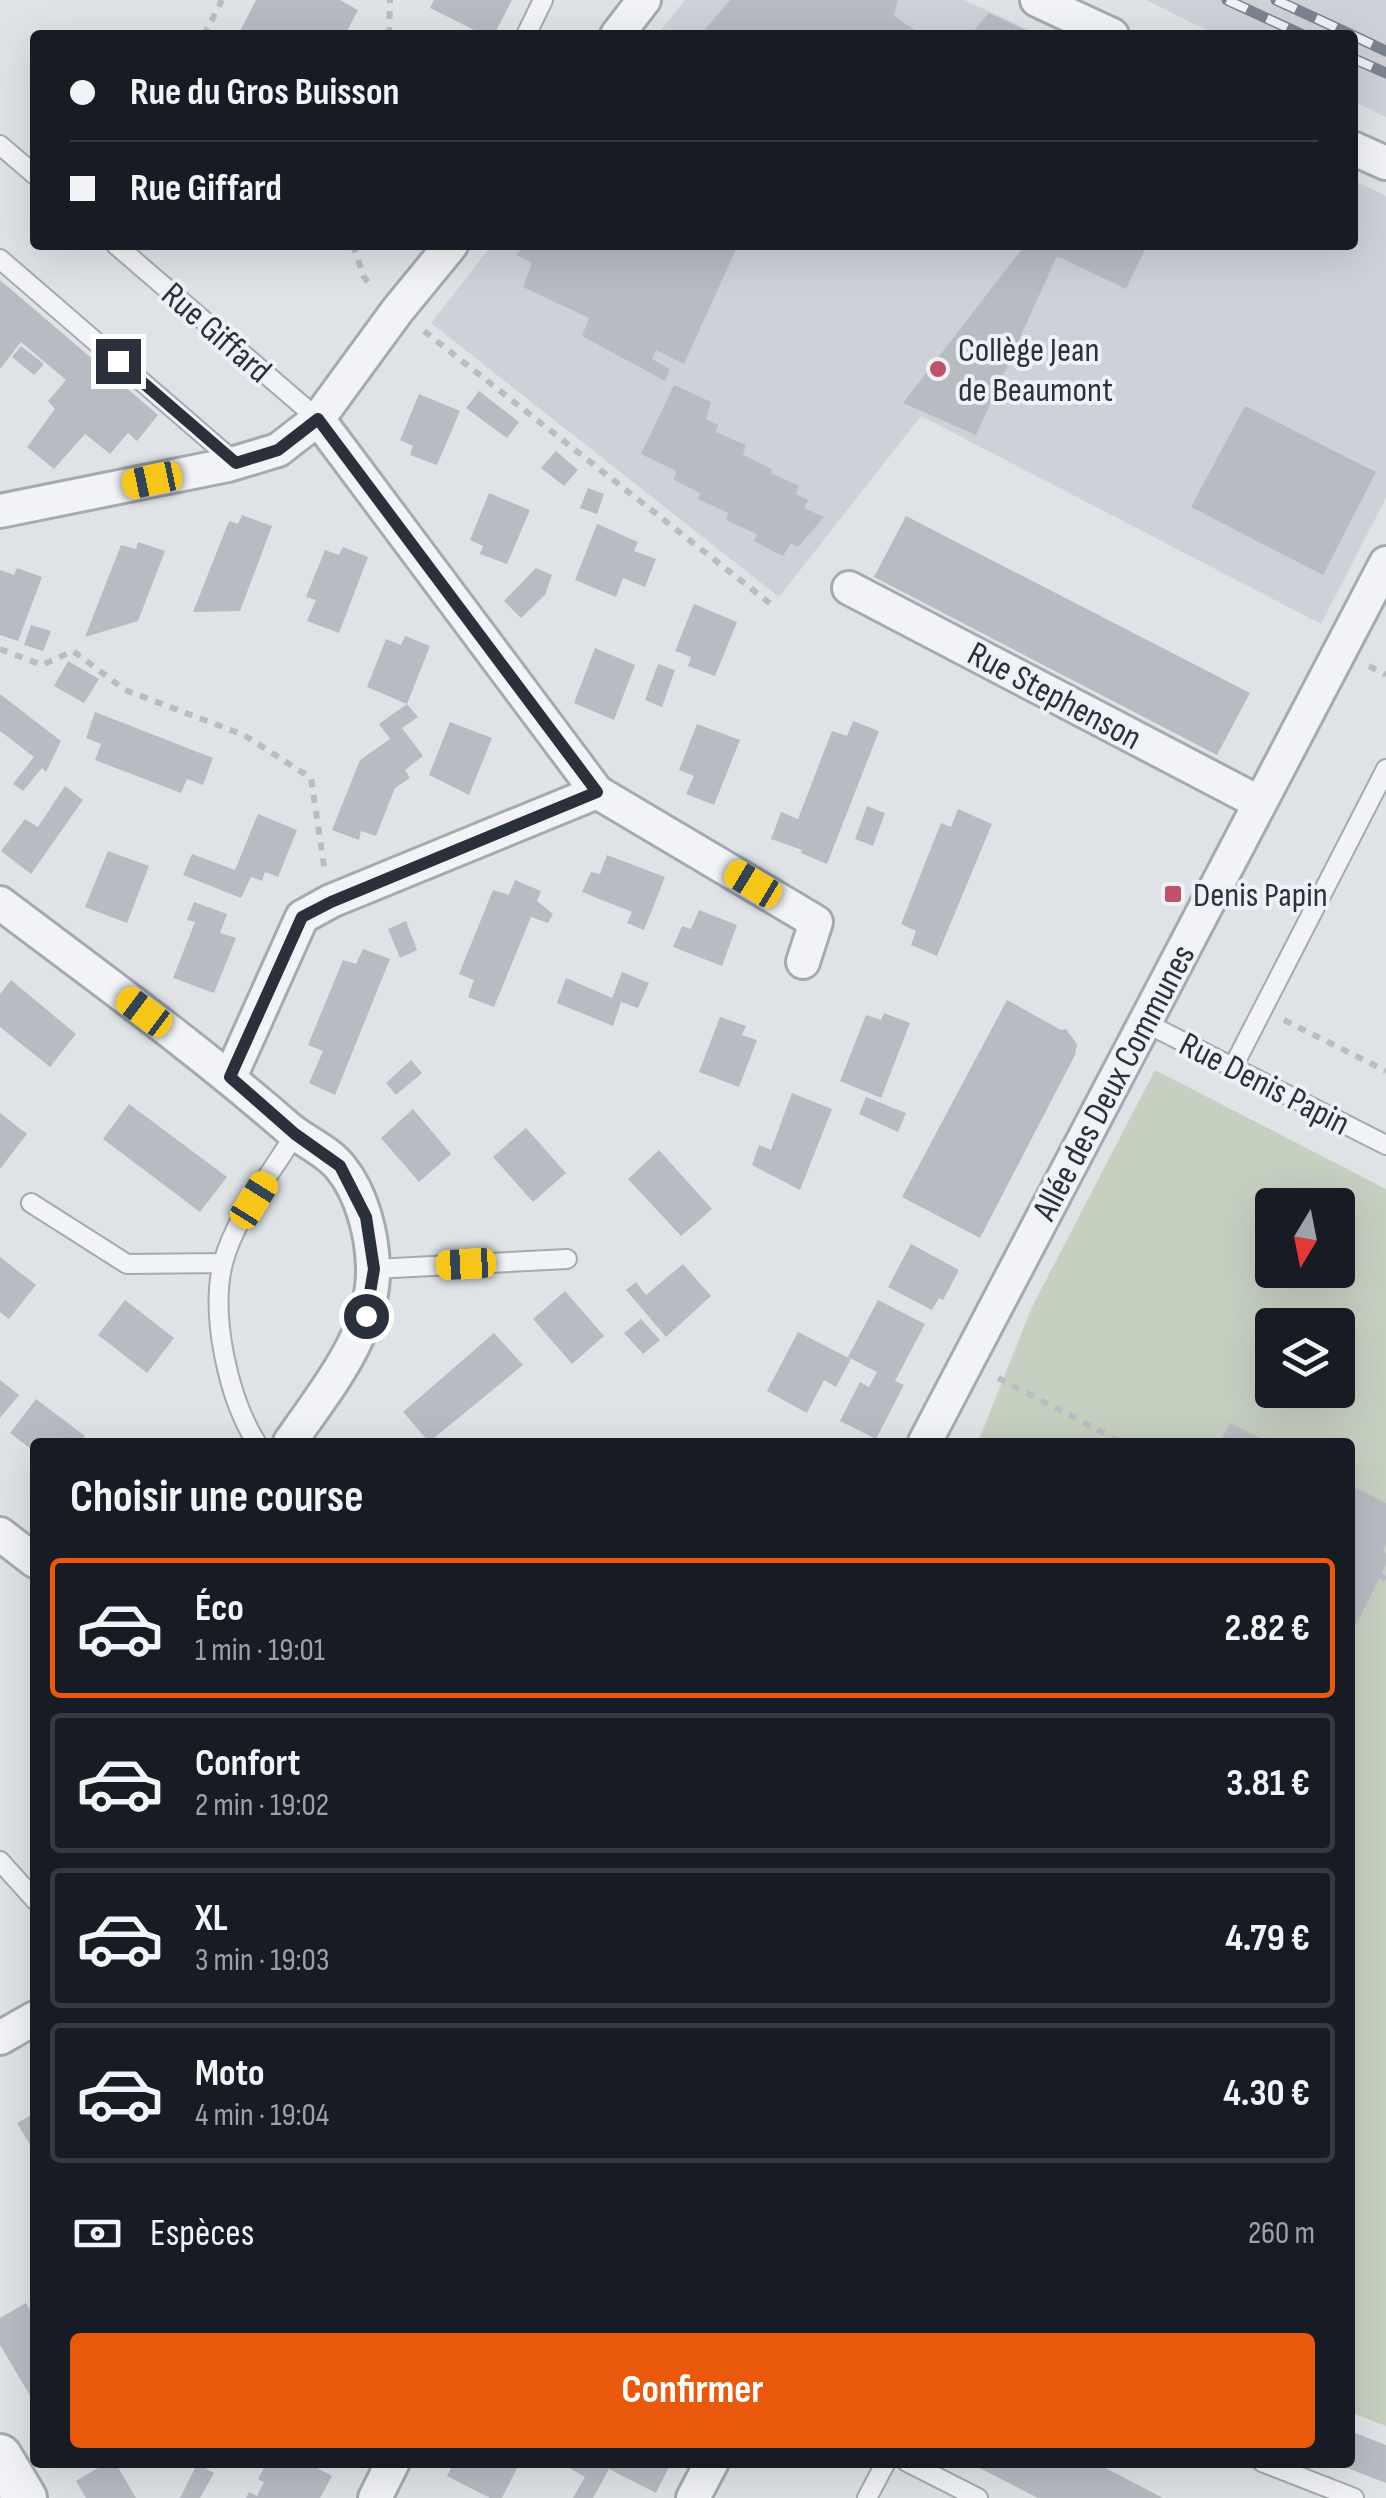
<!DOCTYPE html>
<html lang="fr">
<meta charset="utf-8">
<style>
:root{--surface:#171b24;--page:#20242c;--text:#f1f3f6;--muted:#9ea1a6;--line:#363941;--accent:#ea580c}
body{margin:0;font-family:"Sofia Sans Condensed",sans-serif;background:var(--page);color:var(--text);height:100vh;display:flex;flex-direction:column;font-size:38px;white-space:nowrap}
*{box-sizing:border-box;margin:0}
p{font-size:32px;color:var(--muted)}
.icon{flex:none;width:55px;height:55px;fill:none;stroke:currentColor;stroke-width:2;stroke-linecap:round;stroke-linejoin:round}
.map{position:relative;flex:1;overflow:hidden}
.details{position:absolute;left:30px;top:1438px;width:1325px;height:1030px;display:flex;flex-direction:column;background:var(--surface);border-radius:10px;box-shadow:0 10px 40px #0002}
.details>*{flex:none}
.banner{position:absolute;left:30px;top:30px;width:1328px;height:220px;border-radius:10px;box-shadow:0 10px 40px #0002;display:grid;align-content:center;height:220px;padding:0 40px;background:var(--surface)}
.needle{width:65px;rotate:190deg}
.fabs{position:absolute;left:1255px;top:1188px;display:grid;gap:20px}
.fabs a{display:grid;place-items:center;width:100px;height:100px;border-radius:10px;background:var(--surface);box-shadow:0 10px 40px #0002;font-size:50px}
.end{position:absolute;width:45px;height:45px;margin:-22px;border:12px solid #2a313c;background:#fff;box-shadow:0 0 0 5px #fff}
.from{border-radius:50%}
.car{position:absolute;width:30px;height:60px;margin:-30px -15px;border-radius:12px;box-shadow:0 0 8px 2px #0007;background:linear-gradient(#f5c518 24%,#345 0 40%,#f5c518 0 76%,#345 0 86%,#f5c518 0)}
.banner b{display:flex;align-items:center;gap:35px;height:95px;font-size:38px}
.banner b+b{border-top:2px solid var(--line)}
.banner i{width:25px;height:25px;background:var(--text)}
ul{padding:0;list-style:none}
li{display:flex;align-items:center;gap:30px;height:140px;margin:0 20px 15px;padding:0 20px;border:5px solid var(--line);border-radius:10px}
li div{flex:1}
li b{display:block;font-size:38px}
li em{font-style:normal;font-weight:700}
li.current{border-color:var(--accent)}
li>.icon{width:90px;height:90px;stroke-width:1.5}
h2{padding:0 40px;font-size:45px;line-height:120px}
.pay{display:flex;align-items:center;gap:25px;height:110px;padding:0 40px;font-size:38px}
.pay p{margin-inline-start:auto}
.action{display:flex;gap:20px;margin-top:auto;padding:20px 40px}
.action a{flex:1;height:115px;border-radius:10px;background:var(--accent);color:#fff;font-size:40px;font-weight:700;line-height:115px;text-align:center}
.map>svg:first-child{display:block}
</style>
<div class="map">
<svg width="1386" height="2498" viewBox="0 0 1386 2498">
<rect width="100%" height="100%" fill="#dfe3e7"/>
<!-- built -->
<path fill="#ced2d8" d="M 685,0 L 964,0 L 1040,35 L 657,35 Z
M 1146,0 L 1386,0 L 1386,117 L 1353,101 L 1352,35 L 1217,35 Z
M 1353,180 L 1386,196 L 1386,498 L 1321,624 L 921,416 L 779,597 L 431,323 L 492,245 L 1352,245 Z"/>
<!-- green -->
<path fill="#c6d0c1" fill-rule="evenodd" d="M 1155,1070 L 1386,1189 L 1386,2426 L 1350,2412 L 1350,1442 L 978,1442 L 1032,1307 ZM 1272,1205 L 1338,1205 L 1338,1270 L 1272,1270 ZM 1272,1325 L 1338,1325 L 1338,1390 L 1272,1390 Z"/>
<!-- building -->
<path fill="#b7bcc3" d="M 256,0 L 340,0 L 358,10 L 345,35 L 238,35 Z
M 434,0 L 512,0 L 494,35 L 484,35 L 430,8 Z
M 730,0 L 898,0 L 894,16 L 922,35 L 700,35 Z
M 989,13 L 1025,30 L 1023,35 L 970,35 Z
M 525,245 L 738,245 L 684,364 L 656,350 L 652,359 L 670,369 L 665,381 L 582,336 L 589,318 L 523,287 L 532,263 L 516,255 Z
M 1025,245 L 1147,245 L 1126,289 L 1057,256 L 976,435 L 903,403 Z
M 0,280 L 158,415 L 137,441 L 128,433 L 110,454 L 85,434 L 54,469 L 27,447 L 55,409 L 48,401 L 66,380 L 21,342 L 0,369 Z
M 21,346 L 44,364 L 34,375 L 12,357 Z
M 674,385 L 711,402 L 706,419 L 718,425 L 716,432 L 746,445 L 743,455 L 772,469 L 771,473 L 799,486 L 796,494 L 808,500 L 804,508 L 824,517 L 798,547 L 791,543 L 783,556 L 754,541 L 757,534 L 726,520 L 728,513 L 698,499 L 700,493 L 674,480 L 676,471 L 641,454 Z
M 479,391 L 519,422 L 507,438 L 466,408 Z
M 419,394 L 460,411 L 437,465 L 410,455 L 413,446 L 400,440 Z
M 1245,406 L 1376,472 L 1323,575 L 1191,507 Z
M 556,451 L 578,470 L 564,486 L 541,468 Z
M 588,488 L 604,494 L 597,514 L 580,508 Z
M 489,493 L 530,510 L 507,564 L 480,554 L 483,546 L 470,540 Z
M 242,515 L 272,526 L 240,611 L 193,612 L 229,521 L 238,524 Z
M 906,516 L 1250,693 L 1217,755 L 874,577 Z
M 597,524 L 638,542 L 634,551 L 656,559 L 645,587 L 623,578 L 616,597 L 575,580 Z
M 138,542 L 165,551 L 138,621 L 85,637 L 121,545 L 136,549 Z
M 343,547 L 368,557 L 339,633 L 307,621 L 316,600 L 306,597 L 325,550 L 339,555 Z
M 17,568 L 42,577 L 18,641 L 0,635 L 0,570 L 14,575 Z
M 536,568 L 552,575 L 545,595 L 521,618 L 504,601 Z
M 694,604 L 737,622 L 715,676 L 688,666 L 691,657 L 675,651 Z
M 31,625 L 51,631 L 43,651 L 24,645 Z
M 405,636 L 430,646 L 407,704 L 367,687 L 386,639 L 401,645 Z
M 595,648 L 635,665 L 614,720 L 574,703 Z
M 68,661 L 99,679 L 84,703 L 54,686 Z
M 658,664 L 675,670 L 662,707 L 645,700 Z
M 0,694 L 61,741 L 46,772 L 42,768 L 23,791 L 13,784 L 34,757 L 0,731 Z
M 407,704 L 418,717 L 402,728 L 423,756 L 405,770 L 410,778 L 395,788 L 376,836 L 361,831 L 359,840 L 332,830 L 360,760 L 390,739 L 379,724 Z
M 95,712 L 213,758 L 203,785 L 187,779 L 181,793 L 95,760 L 101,744 L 86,738 Z
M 853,721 L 879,731 L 827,864 L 801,853 L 802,850 L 771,839 L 781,812 L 798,819 L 832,731 L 847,736 Z
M 450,722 L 492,738 L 469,795 L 429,775 Z
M 697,724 L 740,740 L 714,805 L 686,794 L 694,776 L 679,770 Z
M 65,786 L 83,800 L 31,874 L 1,851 L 25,819 L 38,827 Z
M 867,806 L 885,813 L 873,846 L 855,839 Z
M 958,809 L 992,824 L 937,956 L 911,945 L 916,931 L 901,924 L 941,823 L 951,827 Z
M 258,814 L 297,830 L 278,877 L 265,872 L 262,881 L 251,877 L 241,898 L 183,875 L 192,854 L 235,870 Z
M 108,851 L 149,866 L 127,923 L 85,907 Z
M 607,855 L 665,877 L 644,930 L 627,923 L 632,912 L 582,892 L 591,872 L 600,874 Z
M 515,880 L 541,891 L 537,901 L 553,914 L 548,923 L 531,917 L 494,1007 L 468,997 L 474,980 L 459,974 L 493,890 L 509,895 Z
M 194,902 L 227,914 L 220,933 L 236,938 L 214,993 L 173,978 L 195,922 L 187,920 Z
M 699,910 L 737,925 L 722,966 L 673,947 L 682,926 L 691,929 Z
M 406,921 L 417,950 L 400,958 L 388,929 Z
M 363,949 L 390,959 L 335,1095 L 309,1083 L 323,1051 L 308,1045 L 343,960 L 356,964 Z
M 622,972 L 649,983 L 638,1008 L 621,1002 L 613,1026 L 557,1003 L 566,978 L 612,998 Z
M 11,980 L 76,1034 L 50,1067 L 0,1027 L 0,994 Z
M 1007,1000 L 1061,1030 L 1066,1029 L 1077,1044 L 1075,1055 L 980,1238 L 902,1197 Z
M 884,1013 L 910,1023 L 881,1098 L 840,1081 L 866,1015 L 881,1020 Z
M 720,1017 L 746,1026 L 742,1035 L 757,1040 L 739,1087 L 699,1072 Z
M 411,1060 L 422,1073 L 396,1095 L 386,1083 Z
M 792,1093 L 832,1109 L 800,1190 L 752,1165 L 759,1145 L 771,1150 Z
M 866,1097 L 906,1113 L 898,1132 L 859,1114 Z
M 129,1104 L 227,1177 L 200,1212 L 103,1139 Z
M 413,1109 L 451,1154 L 419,1182 L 381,1138 Z
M 0,1113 L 27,1134 L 0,1169 Z
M 526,1128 L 566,1173 L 533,1202 L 493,1157 Z
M 659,1150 L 712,1209 L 681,1236 L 628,1179 Z
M 911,1244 L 959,1270 L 943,1300 L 939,1298 L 932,1310 L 888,1287 Z
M 0,1257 L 36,1285 L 9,1319 L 0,1312 Z
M 683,1264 L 711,1296 L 666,1337 L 626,1290 L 636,1282 L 646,1295 Z
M 565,1291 L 604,1336 L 572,1364 L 533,1319 Z
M 125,1300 L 174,1338 L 147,1373 L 98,1335 Z
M 878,1300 L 925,1324 L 895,1381 L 904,1385 L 876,1439 L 840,1421 L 860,1382 L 869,1387 L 877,1372 L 848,1357 Z
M 641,1319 L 660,1340 L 643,1354 L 624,1333 Z
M 798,1332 L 851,1359 L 836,1387 L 824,1380 L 807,1413 L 767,1391 Z
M 494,1333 L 523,1365 L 429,1442 L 403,1412 Z
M 0,1380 L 19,1395 L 0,1418 Z
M 36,1399 L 85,1436 L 80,1442 L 35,1442 L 35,1452 L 10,1433 Z
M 1230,1423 L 1268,1442 L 1220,1442 Z
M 1350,1485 L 1386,1503 L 1386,1545 L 1383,1551 L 1386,1553 L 1386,1565 L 1350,1636 Z
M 35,2113 L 35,2153 L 17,2123 Z
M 26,2303 L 35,2319 L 35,2404 L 0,2345 L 0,2318 Z
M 1350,2431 L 1386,2445 L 1386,2483 L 1334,2463 L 1350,2462 Z
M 108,2462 L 115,2462 L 136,2498 L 86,2498 L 76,2481 Z
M 267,2462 L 306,2462 L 332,2476 L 320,2498 L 246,2498 L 249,2492 L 257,2496 L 264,2482 L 258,2479 Z
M 454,2462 L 520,2462 L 502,2498 L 490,2498 L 447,2476 Z
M 559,2462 L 666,2462 L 670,2465 L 656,2493 L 609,2469 L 593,2498 L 573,2498 L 585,2477 Z
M 968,2462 L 1094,2462 L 1163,2498 L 1038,2498 Z
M 197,2464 L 214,2473 L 200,2498 L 180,2498 Z"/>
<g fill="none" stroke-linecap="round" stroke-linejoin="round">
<defs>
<path id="service" d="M 526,35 L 543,0
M 0,145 L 35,175
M 116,245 L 318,419
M 0,259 L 236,463
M 1144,1022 L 1386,1145
M 1234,1065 L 1386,769
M 31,1203 L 127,1264 L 223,1263
M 374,1269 L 567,1259
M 256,1442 C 228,1397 210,1315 223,1263 C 235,1217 271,1174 295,1134
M 0,1861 L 35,1900
M 907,2462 L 978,2498
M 1262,2462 L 1354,2498
M 867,2498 L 886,2462"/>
<path id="minor" d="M 1037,0 L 1112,35
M 617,35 L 644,0
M 1352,148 L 1386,163
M 318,419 L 597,792
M 0,511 L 228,465 L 278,450 L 318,419 L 397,311 L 451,245
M 849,588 L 1260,803
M 0,903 C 97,976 195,1047 287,1127 C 303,1141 328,1151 341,1168 C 362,1194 372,1234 373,1267 C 375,1333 325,1391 290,1442
M 230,1077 L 302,917 L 331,901 L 597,792 L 816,922 L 803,962
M 925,1442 L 1386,563
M 0,1534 L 35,1561
M 0,2038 L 35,2018
M 375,2498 L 393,2462
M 693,2498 L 712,2462"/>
<path id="tertiary" d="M 0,2456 L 25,2498"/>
</defs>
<!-- service casing -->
<use href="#service" stroke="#a5aab0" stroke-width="22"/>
<!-- minor casing -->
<use href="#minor" stroke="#a5aab0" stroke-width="38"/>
<!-- tertiary casing -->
<use href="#tertiary" stroke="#a5aab0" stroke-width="48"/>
<!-- path -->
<path stroke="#b9bdc2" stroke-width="6" stroke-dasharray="8 8" stroke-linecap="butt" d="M 204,35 L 222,0
M 389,35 L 390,0
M 353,245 L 364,277 L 372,287
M 424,331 L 772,605
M 0,649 L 42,665 L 73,651 L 125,690 L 244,735 L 311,778 L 324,866
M 1369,666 L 1386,675
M 1284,1020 L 1386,1071
M 998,1378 L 1121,1442
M 1380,1576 L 1386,1579"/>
<!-- service -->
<use href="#service" stroke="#f1f3f6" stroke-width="18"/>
<!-- minor -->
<use href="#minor" stroke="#f1f3f6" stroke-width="32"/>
<!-- tertiary -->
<use href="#tertiary" stroke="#f1f3f6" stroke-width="42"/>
<defs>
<path id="rail" d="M 1227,0 L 1303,35
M 1276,0 L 1352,35
M 1352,35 L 1386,51
M 1352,58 L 1386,73"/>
</defs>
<!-- rail casing -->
<use href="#rail" stroke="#7a838f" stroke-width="11"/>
<!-- rail -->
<use href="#rail" stroke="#eef1f5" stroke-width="8" stroke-dasharray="22" stroke-linecap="butt"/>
</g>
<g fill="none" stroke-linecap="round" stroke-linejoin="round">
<!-- route -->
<path stroke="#2a313c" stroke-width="12" d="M 118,361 L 236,463 L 278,450 L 318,419 L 597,792 L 331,902 L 302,917 L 238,1059 L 230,1077 L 295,1134 L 340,1166 L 366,1217 L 374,1269 L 366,1316"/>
</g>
<!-- markers -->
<g fill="#bf5168" stroke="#eef1f5" stroke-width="4">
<circle cx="938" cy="369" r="10"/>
<rect x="1163" y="884" width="20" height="20" rx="5"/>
</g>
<g text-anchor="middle" stroke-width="8" stroke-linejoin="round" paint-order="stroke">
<!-- street labels -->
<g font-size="35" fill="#2a313c" stroke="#eef1f5">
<text transform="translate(217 332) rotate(41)" y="12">Rue Giffard</text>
<text transform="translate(1055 695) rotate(28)" y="12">Rue Stephenson</text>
<text transform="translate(1113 1082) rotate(-62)" y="12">Allée des Deux Communes</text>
<text transform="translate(1265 1083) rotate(27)" y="12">Rue Denis Papin</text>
</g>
<!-- poi labels -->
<g font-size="35" fill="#2a313c" stroke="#eef1f5" text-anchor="start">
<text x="958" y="361">Collège Jean<tspan x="958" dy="40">de Beaumont</tspan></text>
<text x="1193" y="906">Denis Papin</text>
</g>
</g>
</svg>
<div class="fabs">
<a><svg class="needle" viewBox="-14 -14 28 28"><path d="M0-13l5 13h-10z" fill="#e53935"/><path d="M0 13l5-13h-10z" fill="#9ea1a6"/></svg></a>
<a><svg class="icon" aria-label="layers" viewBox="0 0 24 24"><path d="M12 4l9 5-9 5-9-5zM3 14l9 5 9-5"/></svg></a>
</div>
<i class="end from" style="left:366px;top:1316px"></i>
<i class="end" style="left:118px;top:361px"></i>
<i class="car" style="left:152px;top:480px;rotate:258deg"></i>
<i class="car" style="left:753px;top:884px;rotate:301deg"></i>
<i class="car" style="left:144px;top:1012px;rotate:307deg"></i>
<i class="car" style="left:254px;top:1200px;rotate:32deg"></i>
<i class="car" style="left:466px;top:1264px;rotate:267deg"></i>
<div class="banner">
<b><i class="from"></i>Rue du Gros Buisson</b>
<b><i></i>Rue Giffard</b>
</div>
<section class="details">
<h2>Choisir une course</h2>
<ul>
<li class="current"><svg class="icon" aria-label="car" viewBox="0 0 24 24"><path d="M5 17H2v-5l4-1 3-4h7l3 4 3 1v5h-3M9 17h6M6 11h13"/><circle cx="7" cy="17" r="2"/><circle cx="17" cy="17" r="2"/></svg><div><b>Éco</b><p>1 min · 19:01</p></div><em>2.82 €</em></li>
<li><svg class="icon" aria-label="car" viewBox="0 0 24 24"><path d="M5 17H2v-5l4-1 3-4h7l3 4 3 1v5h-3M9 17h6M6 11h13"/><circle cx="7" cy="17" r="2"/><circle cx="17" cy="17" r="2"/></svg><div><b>Confort</b><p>2 min · 19:02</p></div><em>3.81 €</em></li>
<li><svg class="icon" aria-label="car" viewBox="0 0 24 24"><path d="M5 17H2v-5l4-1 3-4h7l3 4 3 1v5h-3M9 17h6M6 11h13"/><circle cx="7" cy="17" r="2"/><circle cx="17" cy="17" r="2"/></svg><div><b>XL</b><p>3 min · 19:03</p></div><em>4.79 €</em></li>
<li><svg class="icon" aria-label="car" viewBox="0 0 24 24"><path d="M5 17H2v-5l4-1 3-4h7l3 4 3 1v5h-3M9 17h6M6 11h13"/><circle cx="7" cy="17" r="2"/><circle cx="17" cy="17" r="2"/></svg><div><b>Moto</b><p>4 min · 19:04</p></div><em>4.30 €</em></li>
</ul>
<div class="pay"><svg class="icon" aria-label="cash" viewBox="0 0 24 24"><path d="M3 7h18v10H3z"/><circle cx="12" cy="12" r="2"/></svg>Espèces<p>260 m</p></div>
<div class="action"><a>Confirmer</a></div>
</section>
</div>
